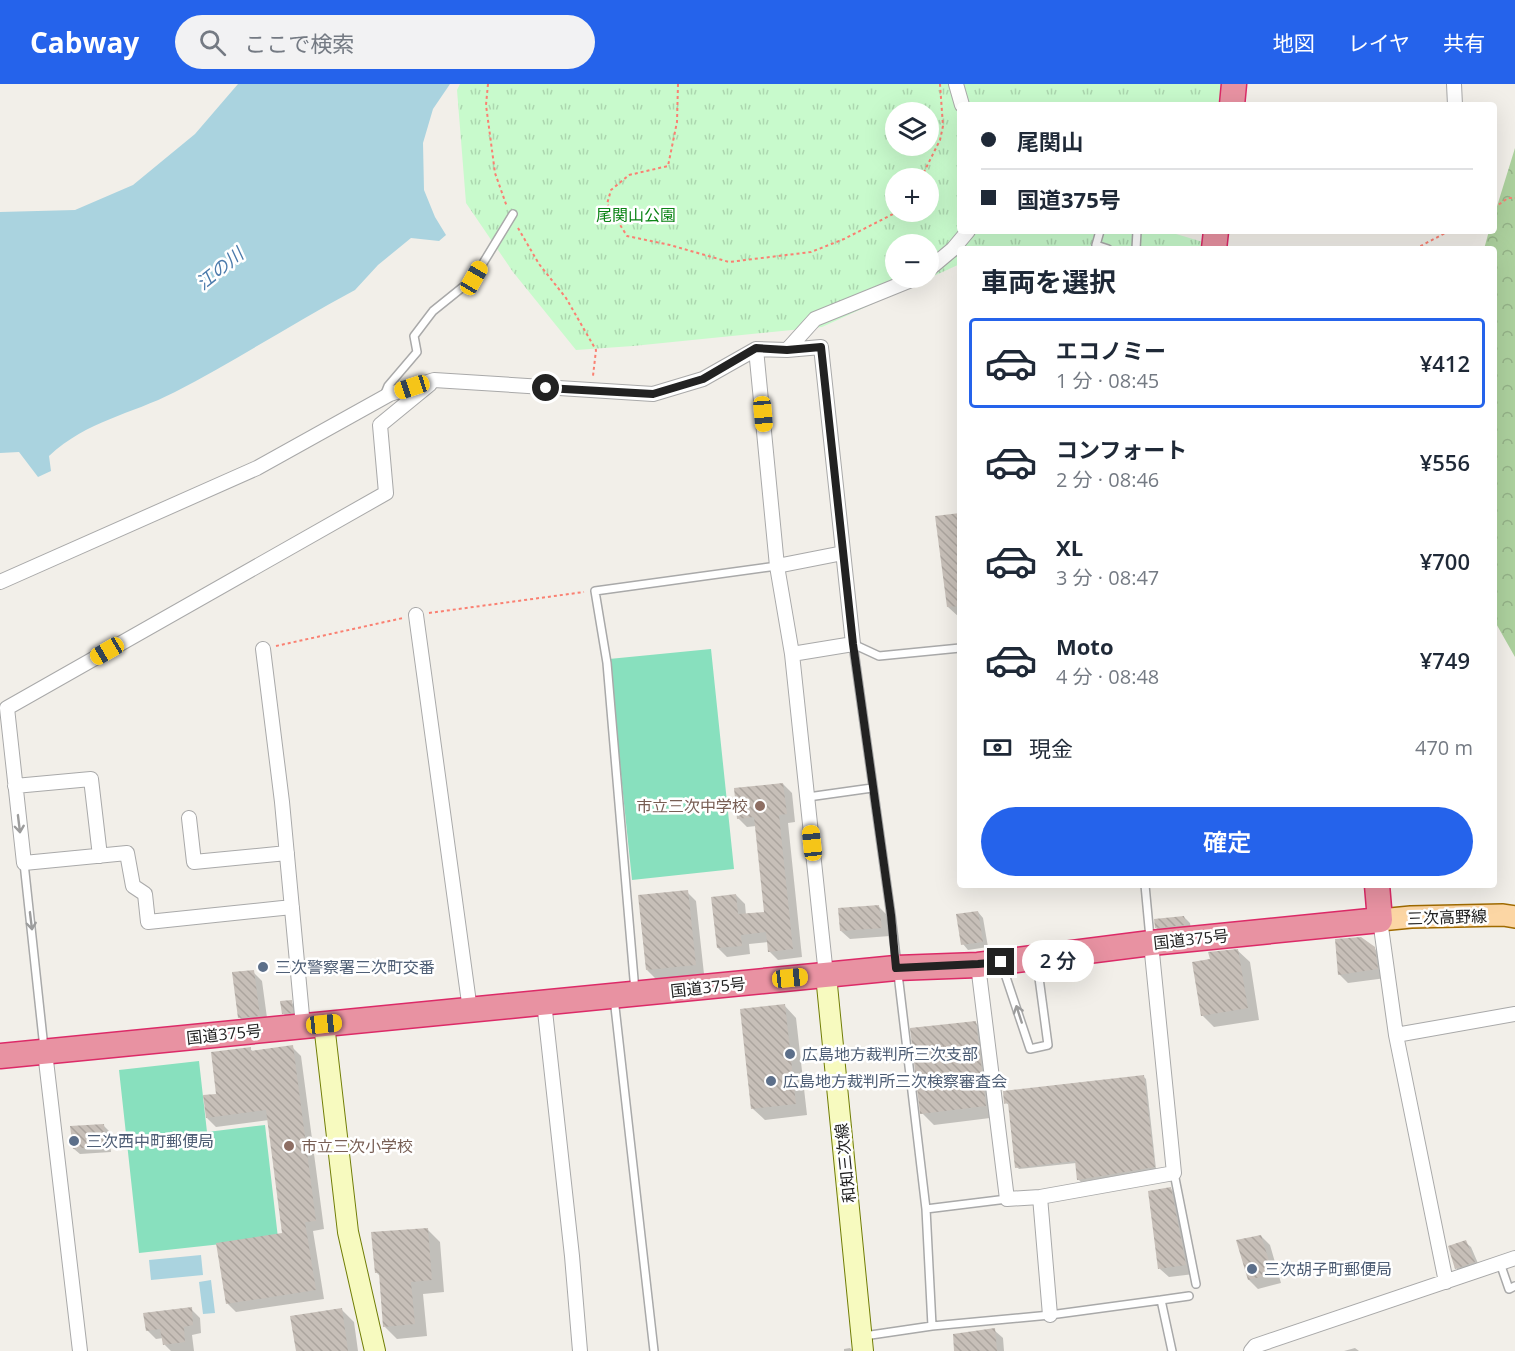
<!DOCTYPE html>
<html lang="ja">
<meta charset="utf-8">
<style>
:root{--surface:#fff;--page:#f2f2f3;--text:#1f2937;--muted:#747a83;--line:#e0e1e3;--accent:#2563eb}
body{margin:0;font-family:"Open Sans","Noto Sans JP",sans-serif;background:var(--page);color:var(--text);height:100vh;display:flex;flex-direction:column;font-size:22px;white-space:nowrap}
*{box-sizing:border-box;margin:0}
p{font-size:20px;color:var(--muted)}
.icon{flex:none;width:33px;height:33px;fill:none;stroke:currentColor;stroke-width:2;stroke-linecap:round;stroke-linejoin:round}
.map{position:relative;flex:1;overflow:hidden}
.panel{position:absolute;left:957px;top:162px;width:540px;height:642px;display:flex;flex-direction:column;background:var(--surface);border-radius:6px;box-shadow:0 6px 24px #0002}
.panel>*{flex:none}
.banner{position:absolute;left:957px;top:18px;width:540px;height:132px;border-radius:6px;box-shadow:0 6px 24px #0002;display:grid;align-content:center;height:132px;padding:0 24px;background:var(--surface)}
.fabs{position:absolute;left:885px;top:18px;display:grid;gap:12px}
.fabs a{display:grid;place-items:center;width:54px;height:54px;border-radius:50%;background:var(--surface);box-shadow:0 6px 24px #0002;font-size:30px}
.end{position:absolute;width:27px;height:27px;margin:-14px;border:8px solid #222;background:#fff;box-shadow:0 0 0 3px #fff}
.from{border-radius:50%}
.bubble{position:absolute;height:42px;border-radius:21px;background:var(--surface);box-shadow:0 6px 24px #0002;font-size:20px;font-weight:600;line-height:42px;text-align:center}
.car{position:absolute;width:18px;height:36px;margin:-18px -9px;border-radius:8px;box-shadow:0 0 4px 2px #0007;background:linear-gradient(#f5c518 24%,#345 0 40%,#f5c518 0 76%,#345 0 86%,#f5c518 0)}
.banner b{display:flex;align-items:center;gap:21px;height:57px;font-size:22px}
.banner b+b{border-top:2px solid var(--line)}
.banner i{width:15px;height:15px;background:var(--text)}
ul{padding:0;list-style:none}
li{display:flex;align-items:center;gap:18px;height:90px;margin:0 12px 9px;padding:0 12px;border:3px solid transparent;border-radius:6px}
li div{flex:1}
li b{display:block;font-size:22px}
li em{font-style:normal;font-weight:600}
li.selected{border-color:var(--accent)}
li>.icon{width:54px;height:54px;stroke-width:1.5}
h2{padding:0 24px;font-size:27px;line-height:72px}
.pay{display:flex;align-items:center;gap:15px;height:66px;padding:0 24px;font-size:22px}
.pay p{margin-inline-start:auto}
.action{display:flex;gap:12px;margin-top:auto;padding:12px 24px}
.action a{flex:1;height:69px;border-radius:36px;background:var(--accent);color:#fff;font-size:24px;font-weight:600;line-height:69px;text-align:center}
header{display:flex;align-items:center;gap:36px;box-sizing:border-box;height:84px;padding:0 30px;background:var(--accent);color:#fff}
header strong{font-size:28px}
nav{display:flex;gap:33px;margin-inline-start:auto;font-size:21px}
.search{width:420px;height:54px;background:var(--page);display:flex;align-items:center;gap:15px;box-sizing:border-box;padding:0 21px;border-radius:33px;color:var(--muted);font-size:22px}
.map>svg:first-child{display:block}
</style>
<header>
<strong>Cabway</strong>
<div class="search"><svg class="icon" aria-label="search" viewBox="0 0 24 24"><circle cx="10" cy="10" r="6"/><path d="M15 15l6 6"/></svg>ここで検索</div>
<nav><a>地図</a><a>レイヤ</a><a>共有</a></nav>
</header>
<div class="map">
<svg width="1515" height="1267" viewBox="0 0 1515 1267">
<defs>
<pattern id="forest-crowns" width="20" height="18" patternUnits="userSpaceOnUse" patternTransform="scale(1.5)"><rect width="20" height="18" fill="#add19e"/><path d="M2 6a3 3 0 1 1 6 0M12 15a3 3 0 1 1 6 0" fill="none" stroke="#95b388"/></pattern>
<pattern id="park-tufts" width="24" height="20" patternUnits="userSpaceOnUse" patternTransform="scale(1.5)"><rect width="24" height="20" fill="#c8facc"/><path d="M3 7l-1-3M5 7V3M7 7l1-3M15 17l-1-3M17 17v-4M19 17l1-3" fill="none" stroke="#acd6af"/></pattern>
<pattern id="building-back-hatch" width="6" height="6" patternUnits="userSpaceOnUse" patternTransform="scale(1.5)"><rect width="6" height="6" fill="#c7bfb8"/><path d="M-1 5l2 2M0 0l6 6M5-1l2 2" fill="none" stroke="#aba49e"/></pattern>
</defs>
<rect width="100%" height="100%" fill="#f2efe9"/>
<!-- forest -->
<path fill="url(#forest-crowns)" d="M 1515,64 L 1515,573 L 1494,536 L 1494,165 L 1484,165 L 1489,147 L 1494,147 L 1494,132 Z"/>
<!-- park -->
<path fill="url(#park-tufts)" fill-rule="evenodd" d="M 460,0 L 1224,0 L 1222,21 L 960,21 L 960,147 L 1166,147 L 1203,158 L 1202,165 L 960,165 L 960,180 L 822,243 L 633,262 L 576,266 L 513,188 L 466,119 L 457,6 ZM 896,28 L 928,28 L 928,62 L 896,62 ZM 896,94 L 928,94 L 928,128 L 896,128 ZM 896,160 L 928,160 L 928,194 L 896,194 Z"/>
<!-- pitch -->
<path fill="#88e0be" d="M 711,565 L 734,785 L 632,796 L 609,575 Z
M 199,977 L 207,1048 L 265,1041 L 278,1154 L 139,1169 L 119,986 Z"/>
<!-- water -->
<path fill="#aad3df" d="M 238,0 L 450,0 L 433,25 L 423,59 L 424,106 L 435,133 L 446,151 L 439,157 L 411,154 L 378,181 L 355,206 C 294,239 236,276 175,308 C 130,331 88,336 49,372 L 51,387 L 38,393 L 19,368 L 0,369 L 0,128 L 75,126 L 133,101 L 195,50 Z
M 201,1171 L 203,1191 L 151,1196 L 149,1176 Z
M 211,1196 L 215,1229 L 203,1230 L 199,1198 Z"/>
<!-- shadow -->
<path fill="#0003" d="M 960,430 L 960,534 L 948,523 Z
M 783,700 L 792,709 L 795,738 L 788,739 L 802,873 L 778,876 L 769,867 L 768,858 L 749,860 L 750,870 L 727,873 L 718,864 L 736,811 L 745,820 L 746,831 L 765,829 L 756,742 L 747,743 L 738,734 Z
M 687,808 L 696,817 L 704,890 L 656,895 L 647,886 Z
M 878,822 L 887,831 L 890,852 L 850,855 L 841,847 Z
M 978,828 L 983,834 L 988,863 L 968,866 L 963,860 Z
M 1184,833 L 1190,839 L 1191,846 L 1162,849 L 1156,844 Z
M 1374,864 L 1383,874 L 1386,894 L 1348,899 L 1339,890 Z
M 1237,866 L 1250,878 L 1259,936 L 1214,943 L 1202,931 L 1211,877 Z
M 253,888 L 262,897 L 268,941 L 249,943 L 240,934 Z
M 291,918 L 297,924 L 298,934 L 289,935 L 283,929 Z
M 784,921 L 796,934 L 807,1031 L 765,1036 L 752,1024 Z
M 975,938 L 987,951 L 998,1033 L 934,1041 L 922,1029 Z
M 292,963 L 301,972 L 324,1145 L 313,1147 L 324,1215 L 236,1228 L 227,1219 L 284,1150 L 269,1036 L 216,1043 L 207,1034 L 218,1011 L 250,965 L 254,968 Z
M 1143,992 L 1146,995 L 1156,1085 L 1081,1098 L 1078,1095 L 1076,1079 L 1019,1085 L 1017,1083 L 1009,1021 L 1006,1019 Z
M 103,1041 L 109,1047 L 111,1068 L 80,1070 L 74,1065 Z
M 1171,1105 L 1180,1114 L 1194,1190 L 1169,1193 L 1160,1185 Z
M 428,1146 L 440,1158 L 444,1208 L 423,1210 L 427,1252 L 397,1255 L 385,1243 L 381,1193 L 376,1188 Z
M 1261,1152 L 1270,1161 L 1281,1199 L 1258,1205 L 1249,1196 Z
M 1465,1158 L 1471,1163 L 1480,1184 L 1462,1190 L 1456,1184 Z
M 191,1225 L 200,1234 L 201,1249 L 192,1251 L 194,1267 L 171,1267 L 164,1260 L 163,1254 L 156,1255 L 147,1246 Z
M 342,1226 L 354,1238 L 358,1267 L 297,1267 Z
M 994,1246 L 1003,1254 L 1004,1267 L 956,1267 Z
M 850,1264 L 853,1267 L 844,1267 L 844,1265 Z
M 1355,1264 L 1359,1267 L 1344,1267 Z"/>
<!-- building -->
<path fill="url(#building-back-hatch)" d="M 960,429 L 960,522 L 947,523 L 935,432 Z
M 783,699 L 787,730 L 779,731 L 793,865 L 768,868 L 766,848 L 741,851 L 742,862 L 717,864 L 711,813 L 736,810 L 738,830 L 764,828 L 754,733 L 737,735 L 734,704 Z
M 688,806 L 696,881 L 646,886 L 638,811 Z
M 879,821 L 882,844 L 840,847 L 838,824 Z
M 978,827 L 983,858 L 961,861 L 956,830 Z
M 1184,832 L 1186,841 L 1155,844 L 1154,835 Z
M 1361,853 L 1375,863 L 1378,885 L 1338,891 L 1335,855 Z
M 1238,865 L 1248,924 L 1201,932 L 1192,878 L 1210,875 L 1208,868 Z
M 254,886 L 260,932 L 238,934 L 232,888 Z
M 292,916 L 293,929 L 282,930 L 280,917 Z
M 785,920 L 796,1020 L 751,1025 L 740,925 Z
M 976,937 L 986,1022 L 920,1030 L 910,944 Z
M 293,961 L 316,1137 L 305,1138 L 316,1206 L 226,1220 L 216,1159 L 282,1149 L 266,1026 L 206,1034 L 203,1011 L 216,1010 L 211,968 L 251,963 L 251,967 Z
M 1144,991 L 1155,1083 L 1077,1096 L 1075,1077 L 1015,1084 L 1008,1019 L 1004,1020 L 1003,1007 Z
M 104,1040 L 106,1062 L 73,1065 L 70,1042 Z
M 1171,1103 L 1186,1181 L 1158,1185 L 1148,1107 Z
M 428,1144 L 432,1196 L 411,1198 L 415,1240 L 383,1243 L 379,1189 L 375,1189 L 371,1148 Z
M 1261,1151 L 1273,1190 L 1248,1196 L 1236,1156 Z
M 1466,1156 L 1475,1178 L 1455,1185 L 1448,1162 Z
M 192,1223 L 193,1241 L 184,1243 L 185,1258 L 163,1261 L 160,1245 L 146,1247 L 143,1229 Z
M 342,1224 L 348,1267 L 296,1267 L 290,1232 Z
M 995,1244 L 997,1267 L 954,1267 L 953,1250 Z"/>
<g fill="none" stroke-linecap="round" stroke-linejoin="round">
<defs>
<path id="lane" d="M 1100,147 L 1096,161 L 1108,165
M 1136,165 L 1137,147
M 384,312 L 388,302 L 417,268 L 414,252 L 433,227 L 474,194 L 513,130
M 853,560 L 891,831 L 926,1125 L 932,1242
M 853,560 L 879,572 L 960,564
M 808,713 L 872,704
M 24,779 L 44,964
M 1145,801 L 1150,854
M 1002,881 L 1030,965 L 1048,961 L 1037,879
M 635,907 L 607,579 L 595,507 L 777,482
M 614,914 L 654,1267
M 1174,1089 L 1196,1200
M 926,1125 L 1007,1115
M 1500,1179 L 1509,1205 L 1515,1202
M 1161,1216 L 1189,1212
M 864,1252 L 932,1242 L 1050,1231 L 1161,1216 L 1172,1267"/>
<path id="street" d="M 956,0 L 962,21
M 1454,0 L 1455,21
M 928,186 L 953,165 L 968,147
M 756,265 L 777,482 L 792,570 L 826,891
M 787,266 L 815,235 L 916,194
M 777,482 L 843,469
M 0,498 L 257,384 L 390,310 L 434,296 L 653,310 L 703,295 L 756,265 L 787,266 L 821,263 L 853,560 L 792,570
M 416,531 L 470,926
M 263,565 L 282,718 L 303,942
M 15,702 L 91,695 L 100,772
M 189,734 L 194,778 L 287,769
M 292,823 L 148,838 L 145,810 L 133,802 L 127,769 L 24,779 L 7,624 L 386,409 L 380,341 L 430,300
M 1380,836 L 1396,951 L 1446,1198
M 978,881 L 1007,1115 L 1040,1113 L 1174,1089 L 1151,859
M 544,918 L 572,1172 L 580,1267
M 1396,951 L 1515,930
M 45,968 L 80,1267
M 1040,1113 L 1050,1231
M 1251,1267 L 1255,1262 L 1515,1174"/>
<path id="secondary" d="M 826,891 L 863,1267
M 324,940 L 348,1148 L 375,1267"/>
<path id="primary" d="M 1380,836 L 1411,833 L 1503,831 L 1515,833"/>
<path id="highway" d="M 1232,21 L 1234,0
M 1214,165 L 1216,147
M 0,972 L 896,884 L 978,881 L 1151,859 L 1380,836 L 1377,801"/>
</defs>
<!-- lane casing -->
<use href="#lane" stroke="#a9a9a9" stroke-width="10"/>
<!-- street casing -->
<use href="#street" stroke="#a9a9a9" stroke-width="16"/>
<!-- secondary casing -->
<use href="#secondary" stroke="#707d05" stroke-width="22"/>
<!-- primary casing -->
<use href="#primary" stroke="#a06b00" stroke-width="24"/>
<!-- highway casing -->
<use href="#highway" stroke="#dc2a67" stroke-width="27"/>
<!-- path -->
<path stroke="#fa8072" stroke-width="2" stroke-dasharray="3 3" stroke-linecap="butt" d="M 488,0 L 486,21 L 495,89 L 507,123
M 678,0 L 677,38 L 668,82 L 629,91 L 611,106 L 607,120 L 627,152 L 670,161 L 729,178 L 811,168 L 844,155 L 897,128
M 921,94 L 940,56 L 943,42 L 940,0
M 1494,124 L 1508,114 L 1515,114
M 518,144 L 539,180 L 566,214 L 596,266 L 593,292
M 1415,165 L 1449,147
M 429,529 L 584,508
M 276,562 L 403,534"/>
<!-- lane -->
<use href="#lane" stroke="#fff" stroke-width="7"/>
<!-- street -->
<use href="#street" stroke="#fff" stroke-width="14"/>
<!-- secondary -->
<use href="#secondary" stroke="#f7fabf" stroke-width="20"/>
<!-- primary -->
<use href="#primary" stroke="#fcd6a4" stroke-width="21"/>
<!-- highway -->
<use href="#highway" stroke="#e892a2" stroke-width="24"/>
</g>
<!-- one-way arrows -->
<defs><path id="oneway-shaft" d="M-6 0H5M1.5-3L5.5 0L1.5 3" fill="none" stroke-width="1.6" stroke-linecap="round" stroke-linejoin="round" transform="scale(1.5)"/></defs>
<g stroke="#9c9c9c">
<use href="#oneway-shaft" transform="translate(19 740) rotate(83)"/>
<use href="#oneway-shaft" transform="translate(31 837) rotate(83)"/>
<use href="#oneway-shaft" transform="translate(1019 930) rotate(-108)"/>
</g>
<g fill="none" stroke-linecap="round" stroke-linejoin="round">
<!-- route -->
<path stroke="#222" stroke-width="8" d="M 546,304 L 653,310 L 703,295 L 756,264 L 787,266 L 821,263 L 853,560 L 891,831 L 896,884 L 978,880 L 1001,878"/>
</g>
<!-- markers -->
<g fill="#8d6e63" stroke="#fff" stroke-width="2">
<circle cx="760" cy="722" r="6"/>
<circle cx="289" cy="1062" r="6"/>
</g>
<g fill="#5c6f8a" stroke="#fff" stroke-width="2">
<circle cx="263" cy="883" r="6"/>
<circle cx="790" cy="970" r="6"/>
<circle cx="771" cy="997" r="6"/>
<circle cx="74" cy="1057" r="6"/>
<circle cx="1252" cy="1185" r="6"/>
</g>
<g text-anchor="middle" stroke-width="5" stroke-linejoin="round" paint-order="stroke">
<!-- park labels -->
<g font-size="16" fill="#0c8416" stroke="#fff">
<text x="636" y="137">尾関山公園</text>
</g>
<!-- education labels -->
<g font-size="16" fill="#785e54" stroke="#fff" text-anchor="end">
<text x="748" y="728">市立三次中学校</text>
<text x="301" y="1068" text-anchor="start">市立三次小学校</text>
</g>
<!-- street labels -->
<g font-size="16" fill="#222" stroke="#fff">
<text transform="translate(1447 833) rotate(-2)" y="6">三次高野線</text>
<text transform="translate(1191 855) rotate(-6)" y="6">国道375号</text>
<text transform="translate(708 903) rotate(-6)" y="6">国道375号</text>
<text transform="translate(224 950) rotate(-6)" y="6">国道375号</text>
<text transform="translate(845 1079) rotate(-96)" y="6">和知三次線</text>
</g>
<!-- service labels -->
<g font-size="16" fill="#4e5e75" stroke="#fff" text-anchor="start">
<text x="275" y="889">三次警察署三次町交番</text>
<text x="802" y="976">広島地方裁判所三次支部</text>
<text x="783" y="1003">広島地方裁判所三次検察審査会</text>
<text x="86" y="1063">三次西中町郵便局</text>
<text x="1264" y="1191">三次胡子町郵便局</text>
</g>
<!-- water labels -->
<g font-size="18" font-style="italic" fill="#4a7aab" stroke="#fff">
<text transform="translate(220 185) rotate(-39)" y="6">江の川</text>
</g>
</g>
</svg>
<div class="fabs">
<a><svg class="icon" aria-label="layers" viewBox="0 0 24 24"><path d="M12 4l9 5-9 5-9-5zM3 14l9 5 9-5"/></svg></a>
<a>+</a>
<a>−</a>
</div>
<i class="end from" style="left:546px;top:304px"></i>
<i class="end" style="left:1001px;top:878px"></i>
<div class="bubble" style="left:1022px;top:856px;width:72px">2 分</div>
<i class="car" style="left:474px;top:194px;rotate:30deg"></i>
<i class="car" style="left:412px;top:303px;rotate:252deg"></i>
<i class="car" style="left:763px;top:330px;rotate:175deg"></i>
<i class="car" style="left:107px;top:567px;rotate:240deg"></i>
<i class="car" style="left:812px;top:759px;rotate:354deg"></i>
<i class="car" style="left:790px;top:894px;rotate:84deg"></i>
<i class="car" style="left:324px;top:940px;rotate:84deg"></i>
<div class="banner">
<b><i class="from"></i>尾関山</b>
<b><i></i>国道375号</b>
</div>
<section class="panel">
<h2>車両を選択</h2>
<ul>
<li class="selected"><svg class="icon" aria-label="car" viewBox="0 0 24 24"><path d="M5 17H2v-5l4-1 3-4h7l3 4 3 1v5h-3M9 17h6M6 11h13"/><circle cx="7" cy="17" r="2"/><circle cx="17" cy="17" r="2"/></svg><div><b>エコノミー</b><p>1 分 · 08:45</p></div><em>¥412</em></li>
<li><svg class="icon" aria-label="car" viewBox="0 0 24 24"><path d="M5 17H2v-5l4-1 3-4h7l3 4 3 1v5h-3M9 17h6M6 11h13"/><circle cx="7" cy="17" r="2"/><circle cx="17" cy="17" r="2"/></svg><div><b>コンフォート</b><p>2 分 · 08:46</p></div><em>¥556</em></li>
<li><svg class="icon" aria-label="car" viewBox="0 0 24 24"><path d="M5 17H2v-5l4-1 3-4h7l3 4 3 1v5h-3M9 17h6M6 11h13"/><circle cx="7" cy="17" r="2"/><circle cx="17" cy="17" r="2"/></svg><div><b>XL</b><p>3 分 · 08:47</p></div><em>¥700</em></li>
<li><svg class="icon" aria-label="car" viewBox="0 0 24 24"><path d="M5 17H2v-5l4-1 3-4h7l3 4 3 1v5h-3M9 17h6M6 11h13"/><circle cx="7" cy="17" r="2"/><circle cx="17" cy="17" r="2"/></svg><div><b>Moto</b><p>4 分 · 08:48</p></div><em>¥749</em></li>
</ul>
<div class="pay"><svg class="icon" aria-label="cash" viewBox="0 0 24 24"><path d="M3 7h18v10H3z"/><circle cx="12" cy="12" r="2"/></svg>現金<p>470 m</p></div>
<div class="action"><a>確定</a></div>
</section>
</div>
